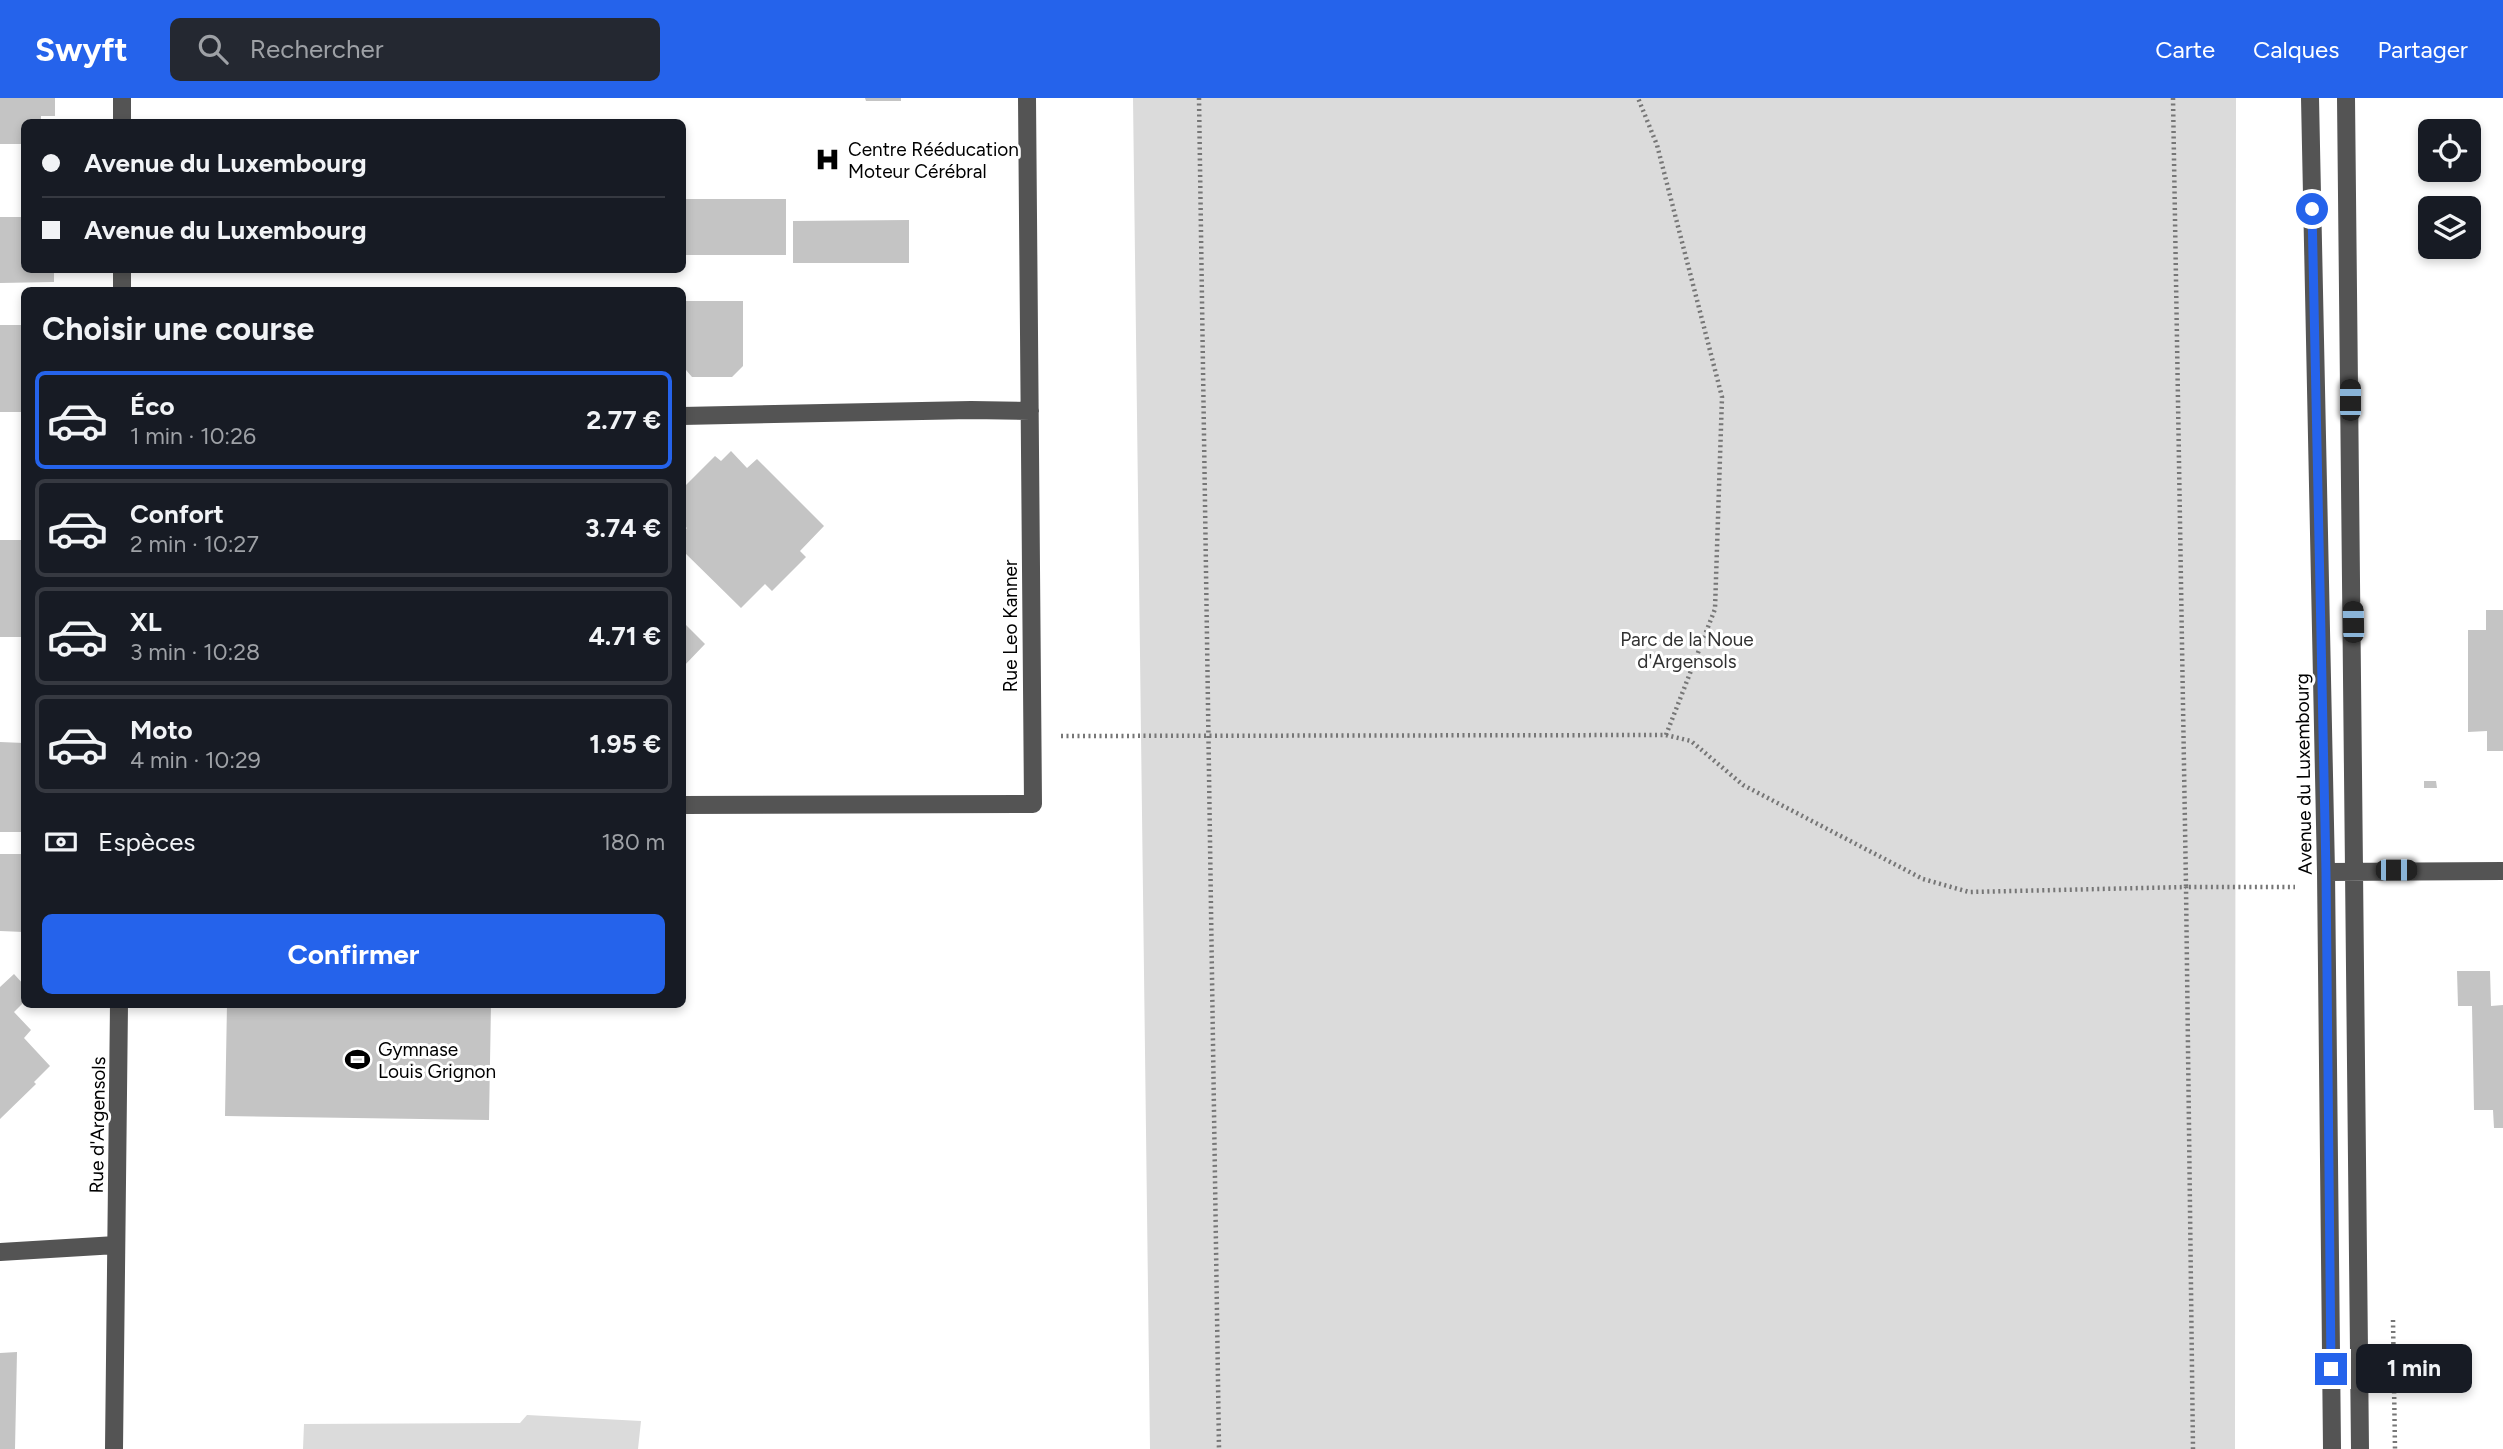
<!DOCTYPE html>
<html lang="fr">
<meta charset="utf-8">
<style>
:root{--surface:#171b24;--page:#242831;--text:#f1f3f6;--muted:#9ea1a6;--line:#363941;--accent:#2563eb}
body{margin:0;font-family:Figtree,sans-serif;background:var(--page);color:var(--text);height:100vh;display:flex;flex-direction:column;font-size:26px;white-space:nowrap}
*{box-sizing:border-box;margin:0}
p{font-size:23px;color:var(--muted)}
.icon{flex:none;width:38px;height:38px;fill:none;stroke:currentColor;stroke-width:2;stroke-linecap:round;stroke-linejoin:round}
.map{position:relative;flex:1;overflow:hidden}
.drawer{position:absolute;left:21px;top:189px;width:665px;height:721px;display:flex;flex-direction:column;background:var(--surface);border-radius:10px;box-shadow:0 4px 10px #0003}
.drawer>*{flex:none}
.hud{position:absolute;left:21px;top:21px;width:665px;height:154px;border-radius:10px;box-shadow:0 4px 10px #0003;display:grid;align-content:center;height:154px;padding:0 21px;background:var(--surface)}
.buttons{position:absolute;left:2418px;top:21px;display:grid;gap:14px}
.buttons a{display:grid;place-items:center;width:63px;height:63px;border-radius:10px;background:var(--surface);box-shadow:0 4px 10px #0003;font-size:35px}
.end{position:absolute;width:32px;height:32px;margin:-16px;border:9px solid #2563eb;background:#fff;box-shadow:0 0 0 4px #fff}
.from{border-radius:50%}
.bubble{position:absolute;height:49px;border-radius:10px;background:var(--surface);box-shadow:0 4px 10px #0003;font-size:23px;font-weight:700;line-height:49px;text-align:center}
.car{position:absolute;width:21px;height:42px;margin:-21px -10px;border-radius:9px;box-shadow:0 0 5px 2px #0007;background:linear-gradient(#222 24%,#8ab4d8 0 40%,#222 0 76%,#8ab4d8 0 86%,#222 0)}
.hud b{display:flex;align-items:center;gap:24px;height:66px;font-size:26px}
.hud b+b{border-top:2px solid var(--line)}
.hud i{width:18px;height:18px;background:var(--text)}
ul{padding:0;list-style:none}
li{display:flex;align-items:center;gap:21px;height:98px;margin:0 14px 10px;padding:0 7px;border:4px solid var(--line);border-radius:10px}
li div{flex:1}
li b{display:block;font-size:26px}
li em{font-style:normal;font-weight:700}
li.active{border-color:var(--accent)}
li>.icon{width:63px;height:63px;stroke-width:1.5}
h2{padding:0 21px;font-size:32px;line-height:84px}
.pay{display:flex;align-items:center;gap:18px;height:77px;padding:0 21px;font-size:26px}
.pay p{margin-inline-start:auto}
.button{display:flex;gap:14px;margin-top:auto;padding:14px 21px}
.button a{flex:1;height:80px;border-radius:10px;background:var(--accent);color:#fff;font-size:28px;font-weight:700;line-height:80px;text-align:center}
header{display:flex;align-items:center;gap:42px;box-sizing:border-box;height:98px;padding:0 35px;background:var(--accent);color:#fff}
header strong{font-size:33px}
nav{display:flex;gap:38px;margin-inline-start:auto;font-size:24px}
.search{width:490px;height:63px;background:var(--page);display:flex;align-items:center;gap:18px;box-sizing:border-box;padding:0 24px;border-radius:10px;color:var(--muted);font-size:26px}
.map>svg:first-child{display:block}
</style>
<header>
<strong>Swyft</strong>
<div class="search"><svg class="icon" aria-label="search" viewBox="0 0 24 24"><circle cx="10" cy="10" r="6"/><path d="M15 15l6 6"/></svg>Rechercher</div>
<nav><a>Carte</a><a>Calques</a><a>Partager</a></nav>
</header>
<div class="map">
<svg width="2503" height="1351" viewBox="0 0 2503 1351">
<rect width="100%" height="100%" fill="#fff"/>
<!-- green -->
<path fill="#dbdbdb" d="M 1133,0 L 2236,0 L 2235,1351 L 1150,1351 Z
M 527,1317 L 641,1323 L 638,1351 L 303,1351 L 304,1326 L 520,1325 Z"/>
<!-- building -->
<path fill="#c4c4c4" d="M 0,0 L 55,0 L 55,18 L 41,18 L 41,24 L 24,24 L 24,46 L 0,46 Z
M 865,0 L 901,0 L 901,3 L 866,3 Z
M 682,101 L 786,101 L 786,157 L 682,157 Z
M 0,119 L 24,119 L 24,172 L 54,172 L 54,184 L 0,185 Z
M 909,122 L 909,165 L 793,165 L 793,123 Z
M 682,203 L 743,203 L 743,268 L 732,279 L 692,279 L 686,272 L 682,272 Z
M 0,227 L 24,227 L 24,314 L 0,314 Z
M 731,353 L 747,370 L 757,361 L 824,428 L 800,453 L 806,459 L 772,493 L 765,486 L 741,510 L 682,452 L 682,435 L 687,430 L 682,426 L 682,391 L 715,358 L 721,363 Z
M 0,442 L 24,442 L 24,539 L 0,539 Z
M 2486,512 L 2503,512 L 2503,653 L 2487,653 L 2487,633 L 2468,634 L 2468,532 L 2486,532 Z
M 682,523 L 705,546 L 682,570 Z
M 0,644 L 24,645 L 24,734 L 0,734 Z
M 2424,683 L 2436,683 L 2437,690 L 2424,690 Z
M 0,756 L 24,756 L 24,834 L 0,833 Z
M 2457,873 L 2490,873 L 2491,908 L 2503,907 L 2503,1030 L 2494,1030 L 2493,1012 L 2474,1012 L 2472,908 L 2458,908 Z
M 14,876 L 24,887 L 24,904 L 14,914 L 31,932 L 24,940 L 50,968 L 34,984 L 36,986 L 0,1021 L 0,889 Z
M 227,906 L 491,906 L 489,1022 L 225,1018 Z
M 17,1254 L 15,1351 L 0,1351 L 0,1255 Z"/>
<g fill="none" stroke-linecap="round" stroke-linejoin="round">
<!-- path -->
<path stroke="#767676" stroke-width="4.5" stroke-dasharray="2 3.5" stroke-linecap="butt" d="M 1199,0 L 1219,1351
M 2173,0 L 2186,789 L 2295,789
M 1666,637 L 1691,643 L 1743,687 L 1923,781 L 1969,794 L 2186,789 L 2193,1351
M 1061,638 L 1666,637 L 1715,511 L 1722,299 L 1657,47 L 1638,0
M 2393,1222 L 2395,1351"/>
<!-- minor -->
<path stroke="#545454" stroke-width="18" d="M 2310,0 L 2326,774 L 2332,1351
M 2346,0 L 2360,1351
M 122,24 L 122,0
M 122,192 L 122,172
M 682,318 L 971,312 L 1030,313
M 682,707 L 1033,706 L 1027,0
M 2326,774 L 2503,773
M 0,1154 L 116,1147
M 114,1351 L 119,906"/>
</g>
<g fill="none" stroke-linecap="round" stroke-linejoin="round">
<!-- route -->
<path stroke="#2563eb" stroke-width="9" d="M 2312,111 L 2326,774 L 2331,1271"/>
</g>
<!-- icons -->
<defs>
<symbol id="hospital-bare" viewBox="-9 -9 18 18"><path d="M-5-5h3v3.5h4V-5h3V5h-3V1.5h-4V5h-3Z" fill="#000" stroke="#fff" stroke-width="2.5" paint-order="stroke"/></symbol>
<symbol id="stadium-bare" viewBox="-9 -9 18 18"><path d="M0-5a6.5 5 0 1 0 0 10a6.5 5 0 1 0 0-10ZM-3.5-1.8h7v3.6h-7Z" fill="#000" stroke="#fff" stroke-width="2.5" paint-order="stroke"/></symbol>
</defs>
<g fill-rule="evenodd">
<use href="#hospital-bare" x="810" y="44" width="35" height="35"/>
<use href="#stadium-bare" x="340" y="944" width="35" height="35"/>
</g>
<g text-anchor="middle" stroke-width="6" stroke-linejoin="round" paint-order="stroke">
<!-- poi labels -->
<g font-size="19" fill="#000" stroke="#fff" text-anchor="start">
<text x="848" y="58">Centre Rééducation<tspan x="848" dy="22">Moteur Cérébral</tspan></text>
<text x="378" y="958">Gymnase<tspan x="378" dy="22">Louis Grignon</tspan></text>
</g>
<!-- street labels -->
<g font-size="19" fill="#000" stroke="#fff">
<text transform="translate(1010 528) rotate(-90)" y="7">Rue Leo Kanner</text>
<text transform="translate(2303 676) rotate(-91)" y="7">Avenue du Luxembourg</text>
<text transform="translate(97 1027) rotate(-89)" y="7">Rue d'Argensols</text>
</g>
<!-- park labels -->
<g font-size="19" fill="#323232" stroke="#fff">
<text x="1687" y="548">Parc de la Noue<tspan x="1687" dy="22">d'Argensols</tspan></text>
</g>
</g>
</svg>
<div class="buttons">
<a><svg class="icon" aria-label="locate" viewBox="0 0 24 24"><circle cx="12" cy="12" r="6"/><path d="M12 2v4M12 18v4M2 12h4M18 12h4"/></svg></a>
<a><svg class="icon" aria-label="layers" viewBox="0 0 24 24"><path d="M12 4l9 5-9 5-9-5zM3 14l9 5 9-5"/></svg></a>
</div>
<i class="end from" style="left:2312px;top:111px"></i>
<i class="end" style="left:2331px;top:1271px"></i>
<div class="bubble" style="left:2356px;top:1246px;width:116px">1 min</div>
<i class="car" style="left:2350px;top:302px;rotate:0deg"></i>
<i class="car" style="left:2353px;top:524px;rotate:359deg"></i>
<i class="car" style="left:2396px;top:772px;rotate:90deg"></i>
<div class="hud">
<b><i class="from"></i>Avenue du Luxembourg</b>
<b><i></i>Avenue du Luxembourg</b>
</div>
<section class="drawer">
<h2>Choisir une course</h2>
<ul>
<li class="active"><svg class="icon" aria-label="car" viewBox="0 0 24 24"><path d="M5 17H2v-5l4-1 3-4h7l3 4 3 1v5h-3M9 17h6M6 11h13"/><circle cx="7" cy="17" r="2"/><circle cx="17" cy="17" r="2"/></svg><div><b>Éco</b><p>1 min · 10:26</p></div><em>2.77 €</em></li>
<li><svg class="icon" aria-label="car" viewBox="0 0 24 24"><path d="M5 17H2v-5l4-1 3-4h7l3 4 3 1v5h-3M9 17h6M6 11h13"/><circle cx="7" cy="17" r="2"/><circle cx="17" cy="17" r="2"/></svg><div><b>Confort</b><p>2 min · 10:27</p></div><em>3.74 €</em></li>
<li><svg class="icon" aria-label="car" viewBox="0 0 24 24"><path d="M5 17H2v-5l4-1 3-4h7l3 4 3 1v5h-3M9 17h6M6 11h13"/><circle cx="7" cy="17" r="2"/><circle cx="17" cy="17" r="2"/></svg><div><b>XL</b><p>3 min · 10:28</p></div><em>4.71 €</em></li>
<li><svg class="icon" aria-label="car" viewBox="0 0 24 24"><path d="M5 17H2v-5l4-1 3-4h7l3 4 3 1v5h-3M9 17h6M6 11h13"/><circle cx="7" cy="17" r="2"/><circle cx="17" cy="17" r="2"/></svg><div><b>Moto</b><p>4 min · 10:29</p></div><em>1.95 €</em></li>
</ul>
<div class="pay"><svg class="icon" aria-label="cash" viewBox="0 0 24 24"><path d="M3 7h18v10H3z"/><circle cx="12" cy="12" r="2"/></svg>Espèces<p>180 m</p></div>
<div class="button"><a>Confirmer</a></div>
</section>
</div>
